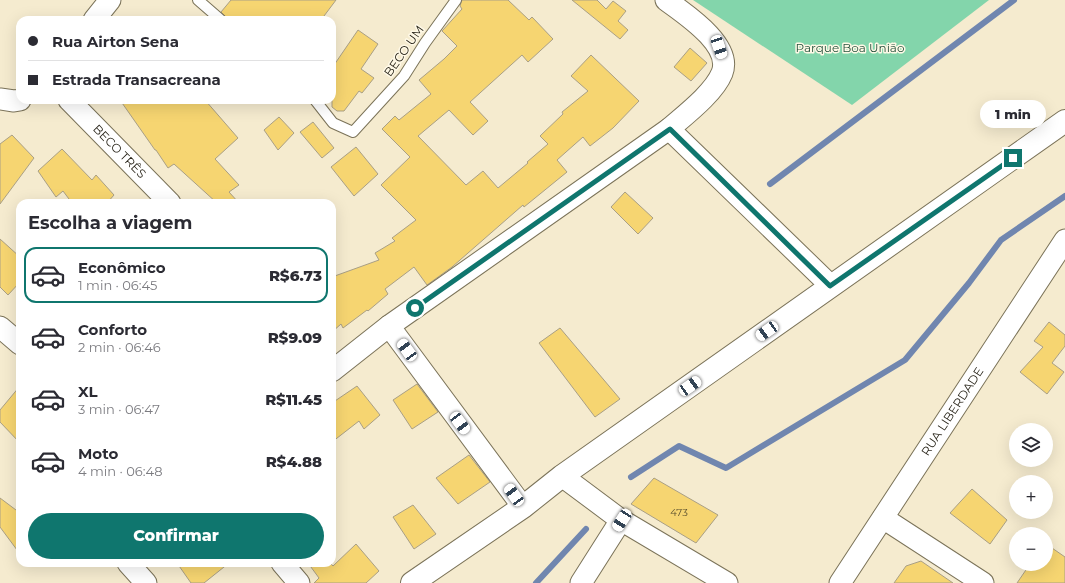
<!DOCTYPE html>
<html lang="pt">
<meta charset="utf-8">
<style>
:root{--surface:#fff;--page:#f2f2f3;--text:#2b2b33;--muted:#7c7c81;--line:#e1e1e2;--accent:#0f766e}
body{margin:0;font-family:Montserrat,sans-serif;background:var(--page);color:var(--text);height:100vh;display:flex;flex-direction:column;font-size:15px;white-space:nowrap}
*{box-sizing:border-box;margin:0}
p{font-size:13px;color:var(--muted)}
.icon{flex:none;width:22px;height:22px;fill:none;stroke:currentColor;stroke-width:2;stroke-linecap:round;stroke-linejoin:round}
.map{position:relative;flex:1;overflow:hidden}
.side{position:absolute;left:16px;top:199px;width:320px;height:368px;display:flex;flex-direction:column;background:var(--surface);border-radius:12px;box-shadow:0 4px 16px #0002}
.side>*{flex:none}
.hud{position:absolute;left:16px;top:16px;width:320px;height:88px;border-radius:12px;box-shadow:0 4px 16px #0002;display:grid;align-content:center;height:88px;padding:0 12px;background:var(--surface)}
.fabs{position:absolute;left:1009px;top:423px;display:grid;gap:8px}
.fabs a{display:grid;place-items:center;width:44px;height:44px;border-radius:50%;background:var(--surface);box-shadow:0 4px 16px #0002;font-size:20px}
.end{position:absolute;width:18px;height:18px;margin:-9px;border:5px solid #0f766e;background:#fff;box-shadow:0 0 0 2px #fff}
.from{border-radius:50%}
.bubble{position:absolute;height:28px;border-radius:14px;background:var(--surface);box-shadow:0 4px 16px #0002;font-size:13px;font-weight:800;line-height:28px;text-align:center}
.car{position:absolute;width:12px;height:24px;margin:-12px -6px;border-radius:5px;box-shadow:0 0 3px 1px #0007;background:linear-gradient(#fff 24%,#345 0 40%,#fff 0 76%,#345 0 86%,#fff 0)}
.hud b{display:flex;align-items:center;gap:14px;height:38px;font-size:15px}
.hud b+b{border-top:1px solid var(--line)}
.hud i{width:10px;height:10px;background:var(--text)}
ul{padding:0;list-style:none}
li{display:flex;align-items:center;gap:12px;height:56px;margin:0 8px 6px;padding:0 4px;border:2px solid transparent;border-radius:12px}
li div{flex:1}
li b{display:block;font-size:15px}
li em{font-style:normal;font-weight:800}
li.active{border-color:var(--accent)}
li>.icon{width:36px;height:36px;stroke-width:1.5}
h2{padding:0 12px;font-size:18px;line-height:48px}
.primary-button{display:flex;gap:8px;margin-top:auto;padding:8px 12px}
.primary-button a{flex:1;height:46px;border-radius:24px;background:var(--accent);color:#fff;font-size:16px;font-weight:800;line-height:46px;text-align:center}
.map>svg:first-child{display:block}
</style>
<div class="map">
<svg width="1065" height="583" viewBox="0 0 1065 583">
<rect width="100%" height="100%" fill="#f5ebcf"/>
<!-- green -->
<path fill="#83d5ab" d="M 693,0 L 989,0 L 852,105 Z"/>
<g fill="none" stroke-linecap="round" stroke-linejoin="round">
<!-- stream -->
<path stroke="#7086af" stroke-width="6" d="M 770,184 L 1014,0
M 631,477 L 679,446 L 726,468 L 905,360 L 969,283 L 1001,240 L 1065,196
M 536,583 L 586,529"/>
</g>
<!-- building -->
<path fill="#f6d571" stroke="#a99f85" d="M 231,0 L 336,0 L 321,20 L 229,20 L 221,12 Z
M 462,0 L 508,0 L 529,20 L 532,17 L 553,39 L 528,62 L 522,55 L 470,102 L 488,121 L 473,135 L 449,110 L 418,136 L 466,185 L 483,171 L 498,188 L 528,163 L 527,162 L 548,144 L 540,136 L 563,114 L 562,112 L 588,91 L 571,76 L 591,55 L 639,101 L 613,128 L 590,146 L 583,137 L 557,160 L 567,172 L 524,207 L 523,205 L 452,267 L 427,285 L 414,267 L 385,289 L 388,294 L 368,311 L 367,310 L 343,328 L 341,324 L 332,332 L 332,277 L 379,260 L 375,253 L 395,241 L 392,238 L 416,220 L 381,185 L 410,157 L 382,129 L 395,116 L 399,120 L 431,94 L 419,80 L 444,59 L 457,46 L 442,31 L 462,9 L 460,6 Z
M 572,0 L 597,0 L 606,9 L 613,1 L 626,11 L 618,21 L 628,30 L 620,39 Z
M 358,30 L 378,44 L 361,69 L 374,78 L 362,93 L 359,91 L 344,111 L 337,111 L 332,107 L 332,68 Z
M 690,48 L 707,63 L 691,81 L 674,67 Z
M 120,100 L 205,100 L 238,138 L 215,159 L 239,185 L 229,192 L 239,203 L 217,203 L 174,164 L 168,168 L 156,150 L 155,150 Z
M 279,117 L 294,133 L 278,150 L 264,130 Z
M 313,122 L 334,148 L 322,158 L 300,132 Z
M 12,135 L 34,158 L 0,204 L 0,144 Z
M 356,147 L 378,174 L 354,196 L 331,167 Z
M 62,149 L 92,180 L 96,175 L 114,195 L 107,203 L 72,203 L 63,191 L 56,197 L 38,171 Z
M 625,192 L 653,218 L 638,234 L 611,207 Z
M 0,239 L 20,257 L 20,282 L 8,295 L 0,287 Z
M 1049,322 L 1065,335 L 1065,346 L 1052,363 L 1064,372 L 1047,394 L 1020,372 L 1043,347 L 1034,341 Z
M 560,328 L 620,399 L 595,417 L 539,343 Z
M 417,384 L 438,412 L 412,429 L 393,400 Z
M 20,386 L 20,443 L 0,422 L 0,410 Z
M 357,386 L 380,415 L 364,429 L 359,421 L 332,442 L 332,403 Z
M 469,455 L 490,482 L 458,504 L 436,478 Z
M 654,478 L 718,515 L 696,543 L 631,504 Z
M 972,489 L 1007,520 L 990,544 L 950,513 Z
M 0,498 L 20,513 L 20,554 L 0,527 Z
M 413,505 L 436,534 L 414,549 L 393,517 Z
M 356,544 L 379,571 L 366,583 L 314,583 L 319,578 L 308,563 L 330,563 L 333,566 Z
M 1052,548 L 1065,557 L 1065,583 L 1017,583 L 1030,564 L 1046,564 L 1046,555 Z
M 921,561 L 953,583 L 894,583 L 906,566 Z
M 177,563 L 229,563 L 204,583 L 191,583 Z"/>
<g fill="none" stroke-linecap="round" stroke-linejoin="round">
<defs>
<path id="lane" d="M 198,0 L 221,20
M 315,100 L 333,123 L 353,132 L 404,76 L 425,43 L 456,0"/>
<g id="street">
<path d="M 94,20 L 110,0"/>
<path d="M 0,99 L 14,101 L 20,100"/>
<path id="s1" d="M 69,100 L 170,203"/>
<path d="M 669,129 L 831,286"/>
<path d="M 389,326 L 523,507"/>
<path d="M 0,327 L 20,344"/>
<path d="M 332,371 L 389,326 L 669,129 C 685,115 714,93 722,73 C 733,45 685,14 666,0"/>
<path d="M 562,476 L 621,520 L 727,583"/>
<path d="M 883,518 L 983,583"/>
<path d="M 128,563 L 146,583"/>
<path d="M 282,563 L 299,583"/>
<path d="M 581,583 L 621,520"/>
<path id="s2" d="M 840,583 L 1065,240"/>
</g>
<path id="secondary" d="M 412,583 L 523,507 L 562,476 L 1065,121"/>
</defs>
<!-- lane casing -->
<use href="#lane" stroke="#7b7359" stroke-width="12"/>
<!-- street casing -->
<use href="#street" stroke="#7b7359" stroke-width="23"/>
<!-- secondary casing -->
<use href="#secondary" stroke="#7b7359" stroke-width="24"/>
<!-- lane -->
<use href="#lane" stroke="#fff" stroke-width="10"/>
<!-- street -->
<use href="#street" stroke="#fff" stroke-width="21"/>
<!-- secondary -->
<use href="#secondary" stroke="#fff" stroke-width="22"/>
</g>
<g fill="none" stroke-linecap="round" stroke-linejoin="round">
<!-- route -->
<path stroke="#0f766e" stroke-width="5" d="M 415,308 L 670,129 L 830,286 L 1013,158"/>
</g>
<g text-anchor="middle" stroke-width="3" stroke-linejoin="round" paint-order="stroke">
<!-- number labels -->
<g font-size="10" fill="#5b502e">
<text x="679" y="516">473</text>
</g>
<!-- park labels -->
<g font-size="12" fill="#24513c" stroke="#fff9e7">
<text x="850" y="52">Parque Boa União</text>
</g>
<!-- street labels -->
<g font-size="12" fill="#272318" stroke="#fff9e7">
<text transform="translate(404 51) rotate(-55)" y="4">BECO UM</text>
<text dy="4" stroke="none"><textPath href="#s1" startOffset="72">BECO TRÊS</textPath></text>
<text dy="4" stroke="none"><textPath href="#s2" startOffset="205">RUA LIBERDADE</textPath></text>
</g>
</g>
</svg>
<div class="fabs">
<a><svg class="icon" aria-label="layers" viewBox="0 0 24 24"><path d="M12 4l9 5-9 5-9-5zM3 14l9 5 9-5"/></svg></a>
<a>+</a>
<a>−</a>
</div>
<i class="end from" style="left:415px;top:308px"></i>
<i class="end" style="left:1013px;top:158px"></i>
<div class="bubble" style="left:980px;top:100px;width:66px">1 min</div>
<i class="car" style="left:719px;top:47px;rotate:161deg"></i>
<i class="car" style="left:767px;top:331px;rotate:235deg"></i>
<i class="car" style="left:407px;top:350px;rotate:324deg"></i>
<i class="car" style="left:690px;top:386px;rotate:55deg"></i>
<i class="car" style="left:460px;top:423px;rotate:143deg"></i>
<i class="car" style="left:514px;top:495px;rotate:324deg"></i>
<i class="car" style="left:622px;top:520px;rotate:213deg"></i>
<div class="hud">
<b><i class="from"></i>Rua Airton Sena</b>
<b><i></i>Estrada Transacreana</b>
</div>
<section class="side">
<h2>Escolha a viagem</h2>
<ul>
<li class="active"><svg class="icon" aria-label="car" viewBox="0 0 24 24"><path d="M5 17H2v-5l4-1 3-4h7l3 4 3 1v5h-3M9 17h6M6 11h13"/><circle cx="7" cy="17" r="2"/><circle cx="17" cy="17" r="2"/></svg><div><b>Econômico</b><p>1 min · 06:45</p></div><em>R$6.73</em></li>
<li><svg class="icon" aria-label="car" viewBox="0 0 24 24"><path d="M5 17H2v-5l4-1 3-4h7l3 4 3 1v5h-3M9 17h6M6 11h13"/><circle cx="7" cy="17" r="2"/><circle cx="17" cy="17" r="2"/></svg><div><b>Conforto</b><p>2 min · 06:46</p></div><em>R$9.09</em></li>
<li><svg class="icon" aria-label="car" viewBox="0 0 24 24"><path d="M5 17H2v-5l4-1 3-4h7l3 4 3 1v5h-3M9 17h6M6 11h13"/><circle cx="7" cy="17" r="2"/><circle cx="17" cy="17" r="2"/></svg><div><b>XL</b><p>3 min · 06:47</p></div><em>R$11.45</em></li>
<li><svg class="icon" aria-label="car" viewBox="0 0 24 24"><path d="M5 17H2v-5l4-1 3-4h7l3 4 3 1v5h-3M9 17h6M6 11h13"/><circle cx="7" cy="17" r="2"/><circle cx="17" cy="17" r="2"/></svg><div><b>Moto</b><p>4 min · 06:48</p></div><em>R$4.88</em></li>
</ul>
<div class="primary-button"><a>Confirmar</a></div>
</section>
</div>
